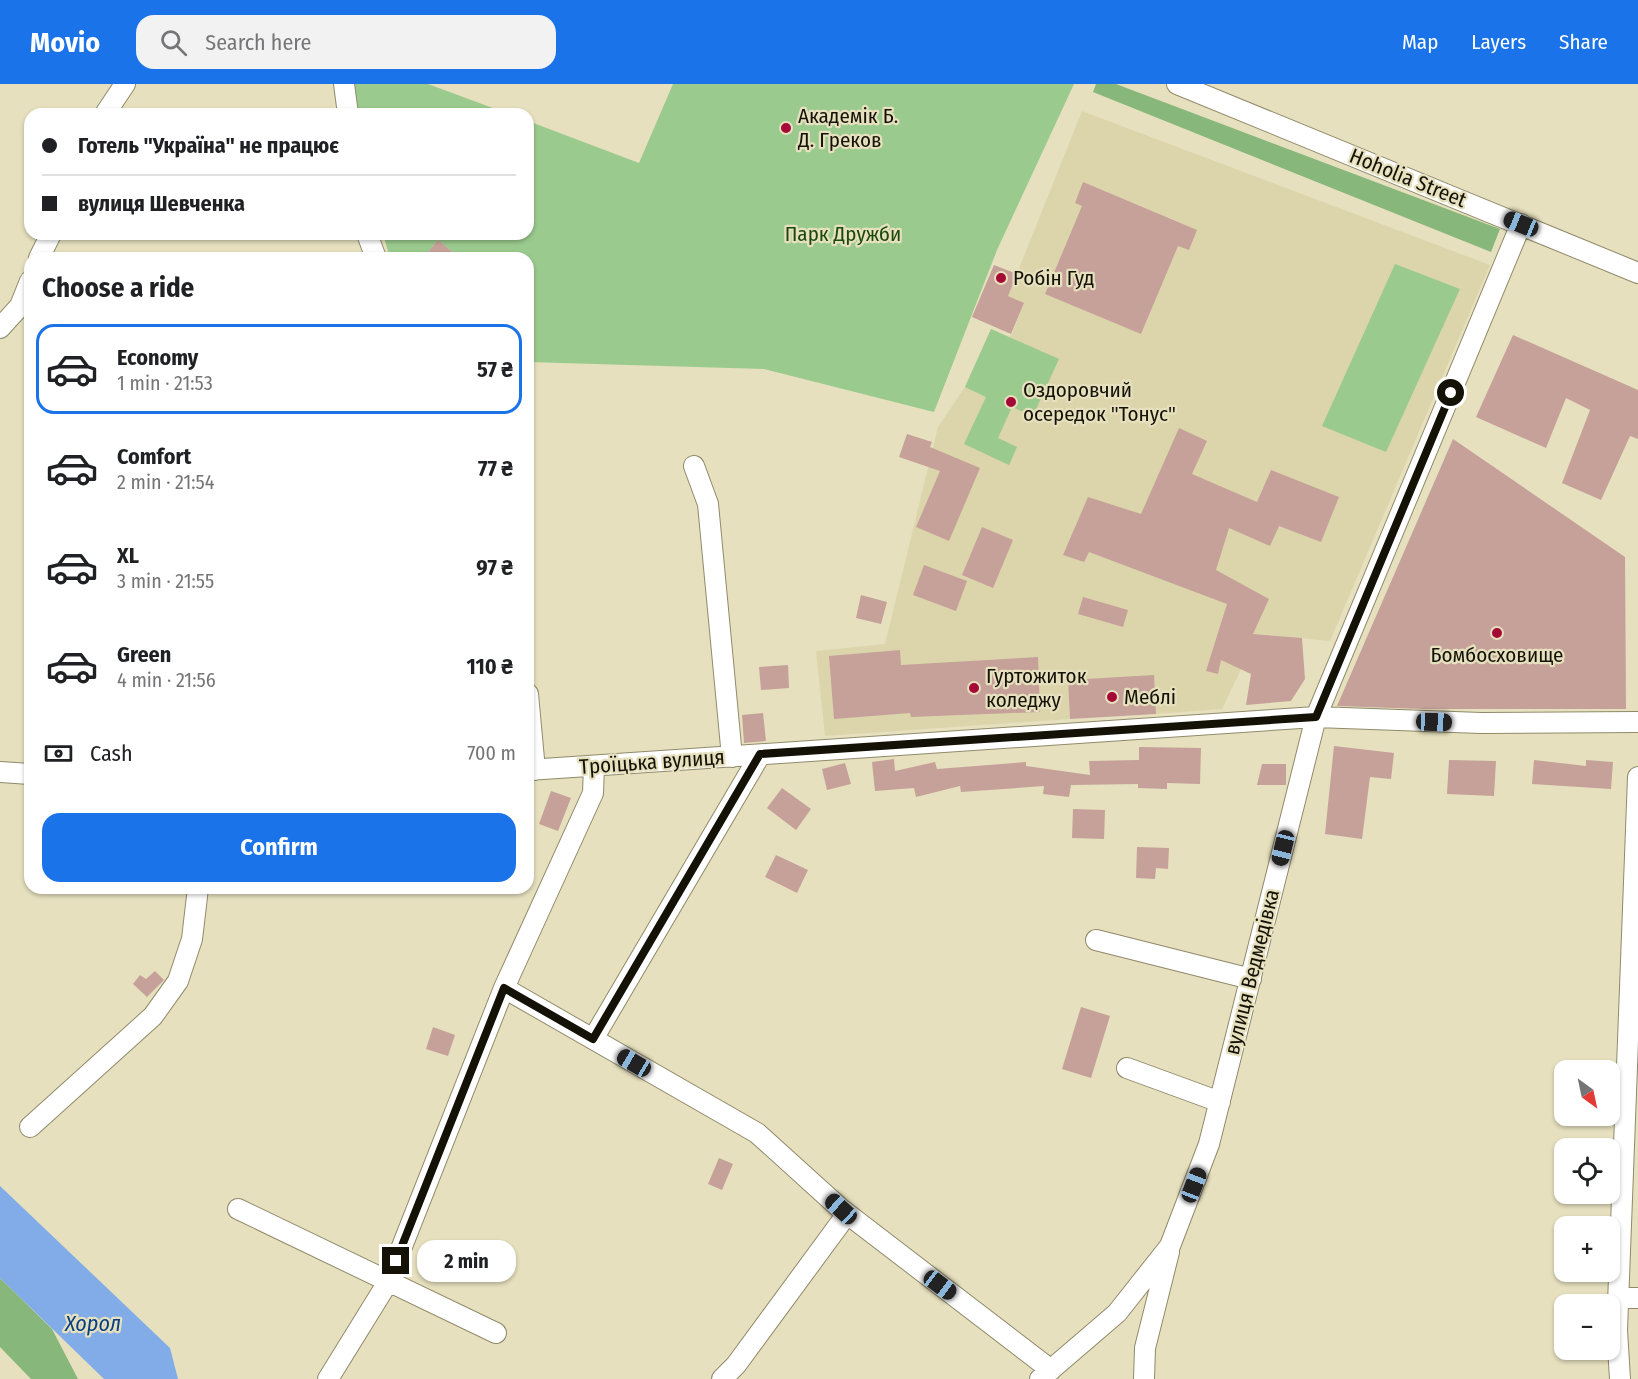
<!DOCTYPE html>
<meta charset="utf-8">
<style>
:root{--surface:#fff;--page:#f2f2f2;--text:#202124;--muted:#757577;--line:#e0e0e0;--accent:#1a73e8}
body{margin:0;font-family:"Fira Sans Condensed",sans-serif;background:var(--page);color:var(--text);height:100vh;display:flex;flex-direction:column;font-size:22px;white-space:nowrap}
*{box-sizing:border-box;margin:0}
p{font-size:20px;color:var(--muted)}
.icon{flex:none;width:33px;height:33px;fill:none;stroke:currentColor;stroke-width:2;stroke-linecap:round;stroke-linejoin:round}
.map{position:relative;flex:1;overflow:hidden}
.drawer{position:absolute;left:24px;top:168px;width:510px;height:642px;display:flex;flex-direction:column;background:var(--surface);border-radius:18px;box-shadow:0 2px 4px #0004}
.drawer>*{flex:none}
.banner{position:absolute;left:24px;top:24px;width:510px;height:132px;border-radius:18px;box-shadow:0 2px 4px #0004;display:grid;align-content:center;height:132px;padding:0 18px;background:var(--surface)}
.needle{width:39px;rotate:147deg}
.buttons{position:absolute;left:1554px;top:976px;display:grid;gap:12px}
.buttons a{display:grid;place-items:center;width:66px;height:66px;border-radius:12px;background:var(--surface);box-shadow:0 2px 4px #0004;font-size:30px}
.end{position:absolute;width:27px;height:27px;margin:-14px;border:8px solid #141206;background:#fff;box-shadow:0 0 0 3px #fff}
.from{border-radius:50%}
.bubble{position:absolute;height:42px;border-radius:18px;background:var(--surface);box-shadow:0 2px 4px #0004;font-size:20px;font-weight:700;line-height:42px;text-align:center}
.car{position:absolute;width:18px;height:36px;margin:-18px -9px;border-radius:8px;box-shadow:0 0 4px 2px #0007;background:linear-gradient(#222 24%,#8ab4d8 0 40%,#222 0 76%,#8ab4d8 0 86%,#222 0)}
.banner b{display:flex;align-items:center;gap:21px;height:57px;font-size:22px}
.banner b+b{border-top:2px solid var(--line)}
.banner i{width:15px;height:15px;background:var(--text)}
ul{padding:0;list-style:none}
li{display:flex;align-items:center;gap:18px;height:90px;margin:0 12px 9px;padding:0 6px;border:3px solid transparent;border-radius:18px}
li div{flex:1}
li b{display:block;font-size:22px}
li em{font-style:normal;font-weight:700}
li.active{border-color:var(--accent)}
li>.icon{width:54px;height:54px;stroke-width:1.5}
h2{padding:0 18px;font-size:27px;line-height:72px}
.pay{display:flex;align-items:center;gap:15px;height:66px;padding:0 18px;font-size:22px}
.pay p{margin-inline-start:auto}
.button{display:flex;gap:12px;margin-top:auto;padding:12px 18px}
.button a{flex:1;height:69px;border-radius:18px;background:var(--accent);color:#fff;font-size:24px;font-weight:700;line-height:69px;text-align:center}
header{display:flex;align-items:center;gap:36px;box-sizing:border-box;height:84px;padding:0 30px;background:var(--accent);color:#fff}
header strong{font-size:28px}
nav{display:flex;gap:33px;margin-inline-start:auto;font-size:21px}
.search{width:420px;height:54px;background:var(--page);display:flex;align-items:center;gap:15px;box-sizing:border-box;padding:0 21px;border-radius:18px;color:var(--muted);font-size:22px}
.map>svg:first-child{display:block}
</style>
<header>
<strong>Movio</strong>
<div class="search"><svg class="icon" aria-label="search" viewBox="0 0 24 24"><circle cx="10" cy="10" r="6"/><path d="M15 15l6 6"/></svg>Search here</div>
<nav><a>Map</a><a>Layers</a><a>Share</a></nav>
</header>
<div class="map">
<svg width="1638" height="1295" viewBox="0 0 1638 1295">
<rect width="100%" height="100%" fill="#e6e0be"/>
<!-- built -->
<path fill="#dcd5ab" d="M 1082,27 L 1490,181 L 1330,557 L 1258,550 L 1222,625 L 1156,630 L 1068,596 L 1070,635 L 825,652 L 816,567 L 885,560 L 938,343 L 965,303 L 991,245 L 1009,253 L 1012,250 L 1024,219 L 1008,212 Z"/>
<!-- green -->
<path fill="#9aca8d" d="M 347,0 L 428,0 L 509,30 L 354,30 Z
M 673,0 L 1074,0 L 997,166 L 934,328 L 764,285 L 528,278 L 528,174 L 460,174 L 438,156 L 423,174 L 390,174 L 383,150 L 528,150 L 528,37 L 639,79 Z
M 1395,180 L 1460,205 L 1386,368 L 1322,342 Z
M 991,245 L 1059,275 L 1033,332 L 1012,323 L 998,354 L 1017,363 L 1009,381 L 964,360 L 986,313 L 965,303 Z"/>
<!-- forest -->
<path fill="#87b77a" d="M 1096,0 L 1116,0 L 1500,145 L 1491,168 L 1093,8 Z
M 0,1194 L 52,1245 L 78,1295 L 31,1295 L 0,1263 Z"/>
<!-- water -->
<path fill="#81ace8" d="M 0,1102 L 170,1264 L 178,1295 L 104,1295 L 0,1194 Z"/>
<!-- building -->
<path fill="#c5a199" d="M 1083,98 L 1197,146 L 1189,166 L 1178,162 L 1141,250 L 1045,210 L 1082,122 L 1075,119 Z
M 438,156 L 460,174 L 423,174 Z
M 994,181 L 1017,190 L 1008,212 L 1024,219 L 1011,250 L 972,233 Z
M 1513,251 L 1638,306 L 1638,355 L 1630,352 L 1601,416 L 1562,399 L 1590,326 L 1566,314 L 1546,364 L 1476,333 Z
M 1179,344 L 1207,357 L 1192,390 L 1257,418 L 1271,386 L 1339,413 L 1321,458 L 1279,442 L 1270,462 L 1229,444 L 1216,486 L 1269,515 L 1253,550 L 1302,554 L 1305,595 L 1291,617 L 1246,621 L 1251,590 L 1221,576 L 1218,590 L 1206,587 L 1227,520 L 1089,468 L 1084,478 L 1063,471 L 1088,413 L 1141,430 Z
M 907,350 L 932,358 L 930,363 L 980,384 L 949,457 L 916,443 L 940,387 L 899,373 Z
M 1453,355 L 1625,473 L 1626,625 L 1421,625 L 1337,622 Z
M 982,443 L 1013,456 L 993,504 L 962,491 Z
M 924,481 L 967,497 L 956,527 L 913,511 Z
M 861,511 L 887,518 L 881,540 L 856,534 Z
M 1083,513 L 1128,526 L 1123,543 L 1078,530 Z
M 900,566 L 901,581 L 1038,573 L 1040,628 L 911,633 L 910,629 L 834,635 L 829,572 Z
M 788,581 L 789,604 L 761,606 L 759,583 Z
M 1154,591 L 1156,630 L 1070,635 L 1068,596 Z
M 763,629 L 766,657 L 744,659 L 742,631 Z
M 1334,662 L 1394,669 L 1391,695 L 1370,693 L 1362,755 L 1325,750 Z
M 1139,663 L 1201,664 L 1200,700 L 1167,699 L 1167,705 L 1138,704 L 1138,700 L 1071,701 L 1069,713 L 1043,710 L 1044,702 L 961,708 L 960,702 L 916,713 L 914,704 L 875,707 L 872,678 L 894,675 L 895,687 L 935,678 L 937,685 L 1026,678 L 1026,682 L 1090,691 L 1089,677 L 1139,676 Z
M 1449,676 L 1496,677 L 1494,712 L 1447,710 Z
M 1534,676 L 1586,682 L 1586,676 L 1613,678 L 1611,705 L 1532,700 Z
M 845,679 L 851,700 L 827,706 L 822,685 Z
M 1262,680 L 1286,680 L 1286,701 L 1257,701 Z
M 782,704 L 811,725 L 796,746 L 767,724 Z
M 551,707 L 571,714 L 558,747 L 539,740 Z
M 1073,725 L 1105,726 L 1104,755 L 1072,754 Z
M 1137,763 L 1169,764 L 1168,785 L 1156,784 L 1155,795 L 1136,794 Z
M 776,771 L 808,786 L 797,809 L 765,793 Z
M 155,887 L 164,896 L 147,913 L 133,900 L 140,891 L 146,895 Z
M 1081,923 L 1110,932 L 1091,994 L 1062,985 Z
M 433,943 L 455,951 L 448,972 L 426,965 Z
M 719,1074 L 733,1080 L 722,1106 L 708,1100 Z"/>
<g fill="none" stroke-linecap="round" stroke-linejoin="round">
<defs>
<path id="minor" d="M 344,0 L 348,30
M 1177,0 L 1638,189
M 105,30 L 125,0
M 367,150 L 376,174
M 39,174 L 51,150
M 0,244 L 20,222 L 30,197
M 694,382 L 708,420 L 732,673
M 528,610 L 535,686
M 528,686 L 1316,633 L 1481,639 L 1638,638
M 0,688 L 30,690
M 1096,856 L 1251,895
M 504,904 L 757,1049 L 841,1125 L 1051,1286
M 593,955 L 760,671
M 1127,984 L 1220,1018
M 30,1043 L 153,932 L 178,897 L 192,855 L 198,804
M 238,1125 L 496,1249
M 1618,1214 L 1638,1214
M 328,1295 L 388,1198 L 504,904 L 593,709 L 594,682
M 722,1295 L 736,1281 L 847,1130
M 1040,1295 L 1117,1229 L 1170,1162 L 1209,1060 L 1316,633 L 1521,140
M 1144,1295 L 1145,1264 L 1169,1168
M 1620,1295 L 1617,1246 L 1638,693"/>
</defs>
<!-- minor casing -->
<use href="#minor" stroke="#908a6b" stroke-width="22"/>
<!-- minor -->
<use href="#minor" stroke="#fff" stroke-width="20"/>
</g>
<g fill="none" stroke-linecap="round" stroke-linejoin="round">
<!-- route -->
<path stroke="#141206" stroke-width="8" d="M 396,1177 L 504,904 L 593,955 L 760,670 L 1316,633 L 1451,309"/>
</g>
<!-- markers -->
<g fill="#a50935" stroke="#e6e0be" stroke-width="2">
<circle cx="786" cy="44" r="6"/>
<circle cx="1001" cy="194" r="6"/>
<circle cx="1011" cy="318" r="6"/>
<circle cx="1497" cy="549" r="6"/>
<circle cx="974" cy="604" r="6"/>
<circle cx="1112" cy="613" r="6"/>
</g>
<g text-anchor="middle" stroke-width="4.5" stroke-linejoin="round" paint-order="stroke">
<!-- poi labels -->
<g font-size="21" fill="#141206" stroke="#e6e0be" text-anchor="start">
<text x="798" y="39">Академік Б.<tspan x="798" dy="24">Д. Греков</tspan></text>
<text x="1013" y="201">Робін Гуд</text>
<text x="1023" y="313">Оздоровчий<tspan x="1023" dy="24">осередок "Тонус"</tspan></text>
<text x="1497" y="578" text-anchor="middle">Бомбосховище</text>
<text x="986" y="599">Гуртожиток<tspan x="986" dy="24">коледжу</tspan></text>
<text x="1124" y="620">Меблі</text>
</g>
<!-- street labels -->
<g font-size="21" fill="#141206" stroke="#e6e0be">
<text transform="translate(1408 94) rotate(22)" y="7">Hoholia Street</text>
<text transform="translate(652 678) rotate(-4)" y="7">Троїцька вулиця</text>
<text transform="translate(1252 888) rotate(-76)" y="7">вулиця Ведмедівка</text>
</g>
<!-- park labels -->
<g font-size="21" fill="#1a490a" stroke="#e6e0be">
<text x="843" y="157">Парк Дружби</text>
</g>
<!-- water labels -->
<g font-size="22" font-style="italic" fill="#073f85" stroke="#e6e0be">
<text x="93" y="1247">Хорол</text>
</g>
</g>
</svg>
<div class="buttons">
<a><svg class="needle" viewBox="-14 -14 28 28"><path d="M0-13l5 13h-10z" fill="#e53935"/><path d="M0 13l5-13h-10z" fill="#757577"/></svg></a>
<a><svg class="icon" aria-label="locate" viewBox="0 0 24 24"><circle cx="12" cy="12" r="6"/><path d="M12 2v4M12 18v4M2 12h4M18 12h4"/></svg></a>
<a>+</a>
<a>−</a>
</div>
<i class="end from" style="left:1451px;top:309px"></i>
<i class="end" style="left:396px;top:1177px"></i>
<div class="bubble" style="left:417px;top:1156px;width:99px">2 min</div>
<i class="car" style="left:1521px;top:140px;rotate:292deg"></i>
<i class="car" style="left:1434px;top:638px;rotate:92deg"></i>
<i class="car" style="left:1283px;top:764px;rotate:194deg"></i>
<i class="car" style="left:634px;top:979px;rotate:300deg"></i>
<i class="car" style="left:1194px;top:1101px;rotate:21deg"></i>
<i class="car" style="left:841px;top:1125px;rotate:312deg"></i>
<i class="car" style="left:940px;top:1201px;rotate:127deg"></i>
<div class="banner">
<b><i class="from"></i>Готель &quot;Україна&quot; не працює</b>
<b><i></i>вулиця Шевченка</b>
</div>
<section class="drawer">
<h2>Choose a ride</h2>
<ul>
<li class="active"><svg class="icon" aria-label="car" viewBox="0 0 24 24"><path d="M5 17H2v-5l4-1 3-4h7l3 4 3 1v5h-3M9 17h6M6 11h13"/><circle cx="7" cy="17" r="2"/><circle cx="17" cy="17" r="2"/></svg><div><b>Economy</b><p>1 min · 21:53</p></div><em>57 ₴</em></li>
<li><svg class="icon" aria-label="car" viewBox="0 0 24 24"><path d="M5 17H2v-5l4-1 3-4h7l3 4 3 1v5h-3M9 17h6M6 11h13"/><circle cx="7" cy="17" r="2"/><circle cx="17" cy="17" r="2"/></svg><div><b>Comfort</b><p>2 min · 21:54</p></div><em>77 ₴</em></li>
<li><svg class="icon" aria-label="car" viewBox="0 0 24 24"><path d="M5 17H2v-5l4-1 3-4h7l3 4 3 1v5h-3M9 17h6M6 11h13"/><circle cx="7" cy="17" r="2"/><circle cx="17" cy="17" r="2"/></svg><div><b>XL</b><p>3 min · 21:55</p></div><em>97 ₴</em></li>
<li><svg class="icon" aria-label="car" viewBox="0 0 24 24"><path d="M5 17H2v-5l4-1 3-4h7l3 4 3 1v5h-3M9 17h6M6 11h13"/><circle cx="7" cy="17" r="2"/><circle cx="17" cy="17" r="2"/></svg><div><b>Green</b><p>4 min · 21:56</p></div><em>110 ₴</em></li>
</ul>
<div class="pay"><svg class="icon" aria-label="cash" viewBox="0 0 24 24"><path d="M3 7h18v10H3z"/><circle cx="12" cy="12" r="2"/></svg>Cash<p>700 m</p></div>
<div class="button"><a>Confirm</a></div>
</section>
</div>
